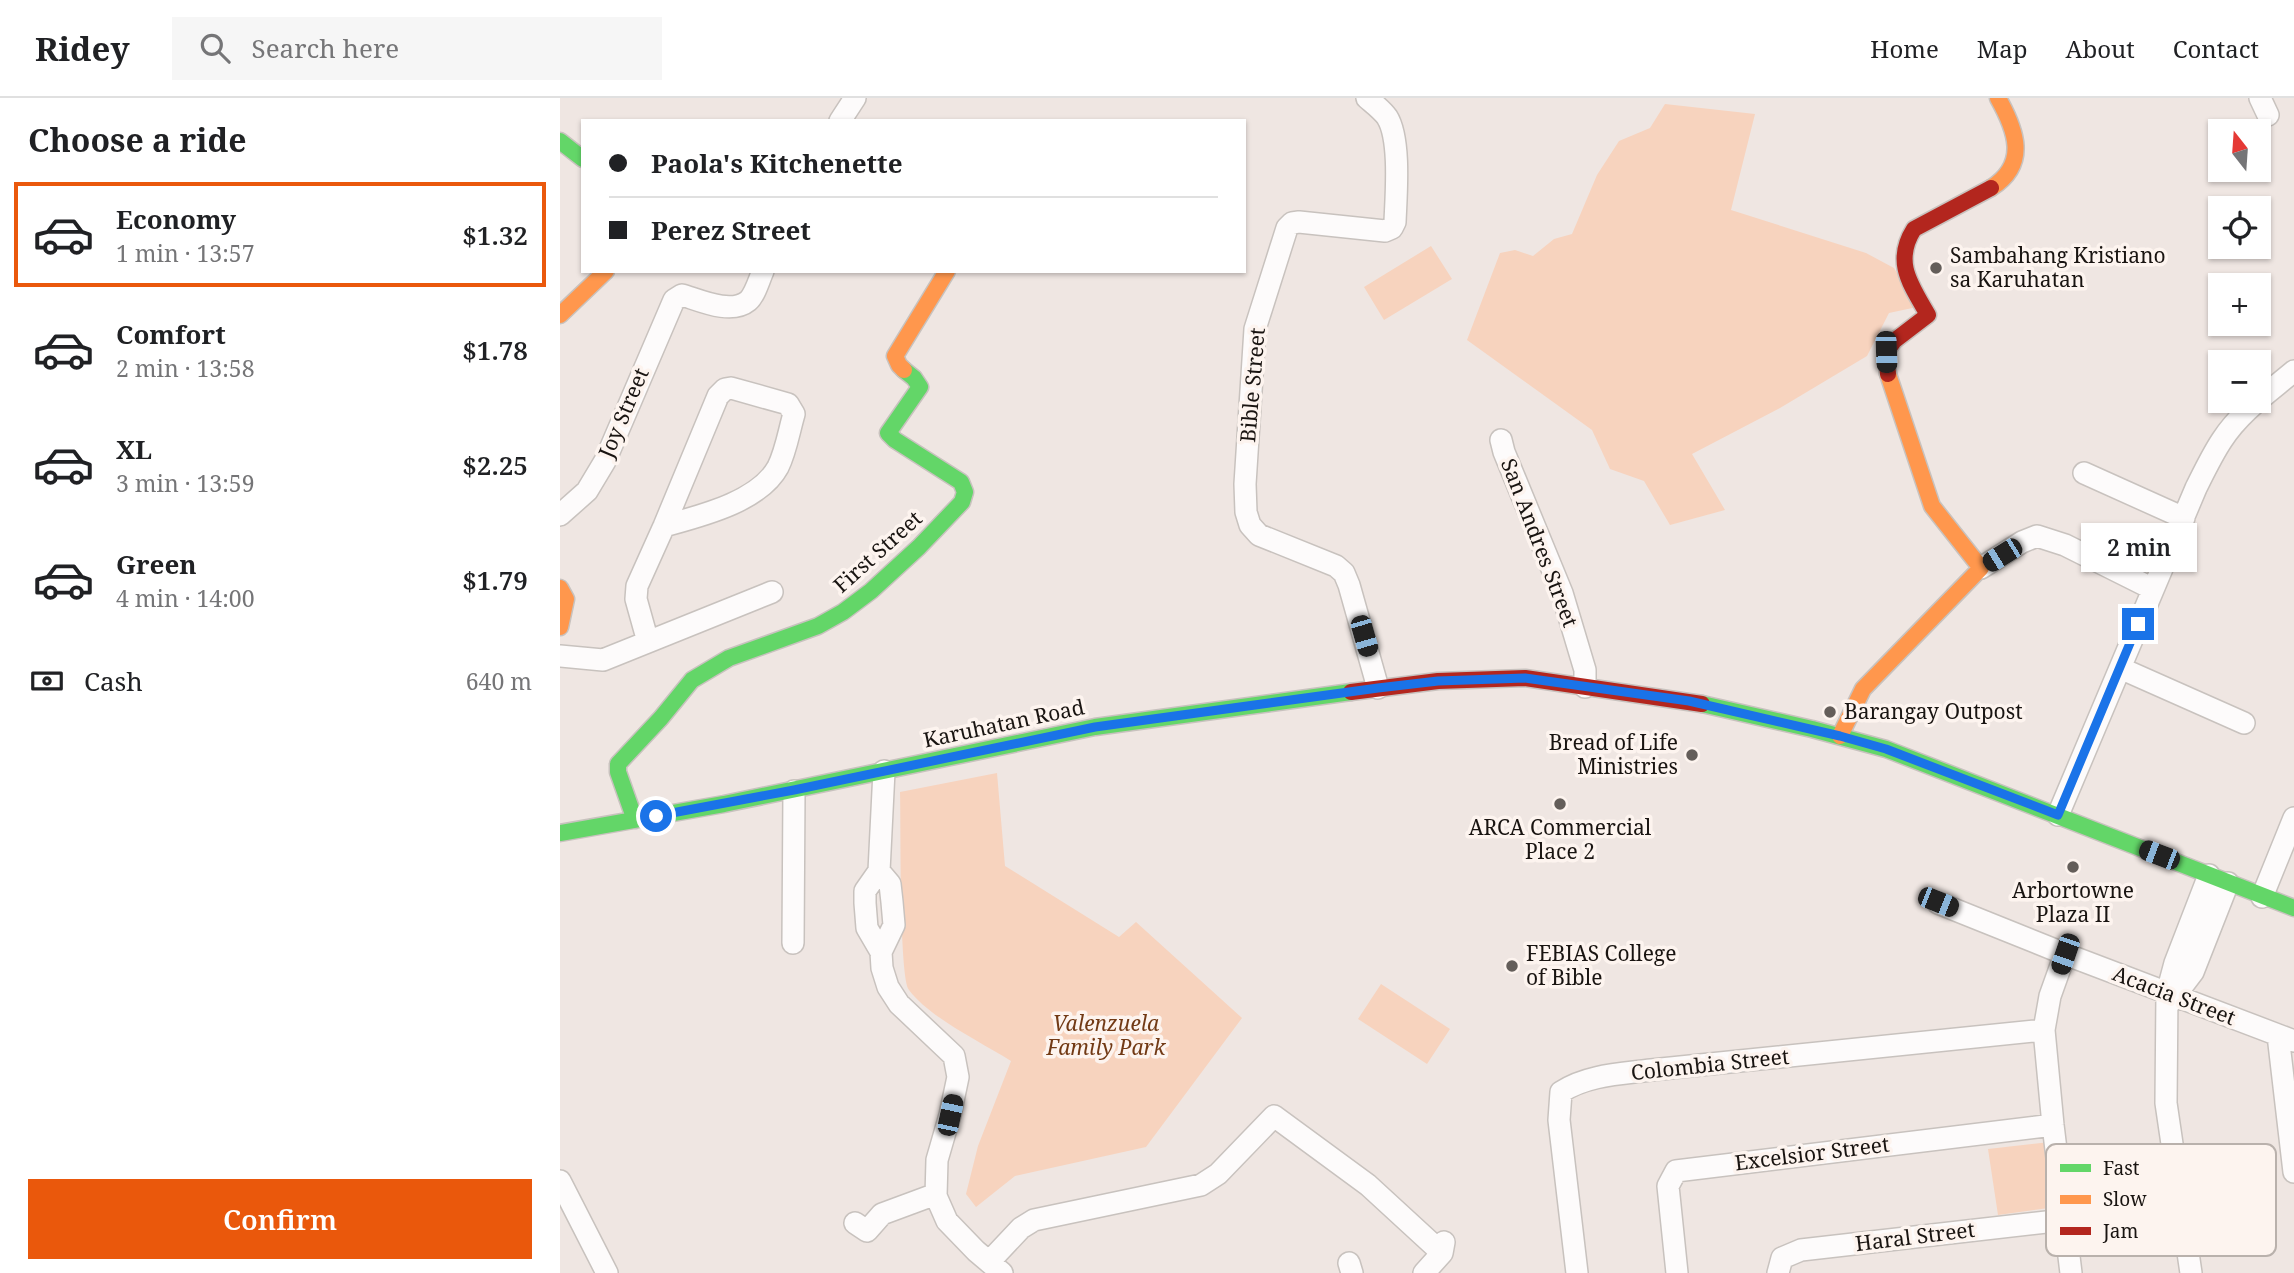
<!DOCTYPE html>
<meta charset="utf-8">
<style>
:root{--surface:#fff;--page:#f6f6f6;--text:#202124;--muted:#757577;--line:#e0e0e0;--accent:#ea580c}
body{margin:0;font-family:"Noto Serif",serif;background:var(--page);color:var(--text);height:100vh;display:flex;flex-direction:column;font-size:26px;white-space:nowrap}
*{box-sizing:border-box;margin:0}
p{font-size:23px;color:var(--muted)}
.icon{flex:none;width:38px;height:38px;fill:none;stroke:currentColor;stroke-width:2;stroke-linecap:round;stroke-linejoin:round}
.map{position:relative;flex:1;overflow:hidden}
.details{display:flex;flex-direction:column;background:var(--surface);width:560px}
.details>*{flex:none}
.banner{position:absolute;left:21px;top:21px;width:665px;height:154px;border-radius:0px;box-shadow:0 2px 5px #0004;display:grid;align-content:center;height:154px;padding:0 28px;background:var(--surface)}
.needle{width:46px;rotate:343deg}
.buttons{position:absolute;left:1648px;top:21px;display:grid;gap:14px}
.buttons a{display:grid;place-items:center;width:63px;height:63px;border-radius:0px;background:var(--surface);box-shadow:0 2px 5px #0004;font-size:35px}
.end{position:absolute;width:32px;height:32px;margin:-16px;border:9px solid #1a73e8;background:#fff;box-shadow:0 0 0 4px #fff}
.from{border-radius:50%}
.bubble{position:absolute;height:49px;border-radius:0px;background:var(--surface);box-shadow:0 2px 5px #0004;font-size:23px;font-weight:600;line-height:49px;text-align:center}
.car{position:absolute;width:21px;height:42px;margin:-21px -10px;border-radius:9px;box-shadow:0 0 5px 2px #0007;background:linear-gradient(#222 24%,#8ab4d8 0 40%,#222 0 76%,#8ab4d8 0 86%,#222 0)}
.banner b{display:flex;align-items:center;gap:24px;height:66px;font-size:26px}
.banner b+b{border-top:2px solid var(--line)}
.banner i{width:18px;height:18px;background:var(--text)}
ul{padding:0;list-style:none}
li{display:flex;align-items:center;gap:21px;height:105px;margin:0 14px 10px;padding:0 14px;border:4px solid transparent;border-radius:0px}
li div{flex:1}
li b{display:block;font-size:26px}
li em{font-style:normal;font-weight:600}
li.selected{border-color:var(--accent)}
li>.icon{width:63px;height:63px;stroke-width:1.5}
h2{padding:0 28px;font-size:32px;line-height:84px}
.pay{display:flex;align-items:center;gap:18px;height:77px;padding:0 28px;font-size:26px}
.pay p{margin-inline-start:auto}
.primary-button{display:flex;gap:14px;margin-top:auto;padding:14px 28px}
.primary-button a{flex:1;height:80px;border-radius:0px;background:var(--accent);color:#fff;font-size:28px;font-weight:600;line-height:80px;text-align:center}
header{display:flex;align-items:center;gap:42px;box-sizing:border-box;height:98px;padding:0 35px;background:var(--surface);border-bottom:2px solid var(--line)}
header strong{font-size:33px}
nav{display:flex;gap:38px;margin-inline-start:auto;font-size:24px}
.search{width:490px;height:63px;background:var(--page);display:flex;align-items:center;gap:18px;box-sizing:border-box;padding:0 24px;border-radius:0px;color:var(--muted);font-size:26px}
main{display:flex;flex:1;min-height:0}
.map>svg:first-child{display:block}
</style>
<header>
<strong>Ridey</strong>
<div class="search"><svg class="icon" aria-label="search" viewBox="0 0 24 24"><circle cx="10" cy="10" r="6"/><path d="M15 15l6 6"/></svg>Search here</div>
<nav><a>Home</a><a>Map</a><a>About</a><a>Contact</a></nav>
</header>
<main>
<section class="details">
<h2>Choose a ride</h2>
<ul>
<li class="selected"><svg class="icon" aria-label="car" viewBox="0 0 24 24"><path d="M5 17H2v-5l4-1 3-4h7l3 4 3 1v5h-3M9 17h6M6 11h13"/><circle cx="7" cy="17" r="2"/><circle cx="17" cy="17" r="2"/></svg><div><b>Economy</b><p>1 min · 13:57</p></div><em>$1.32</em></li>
<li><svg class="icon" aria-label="car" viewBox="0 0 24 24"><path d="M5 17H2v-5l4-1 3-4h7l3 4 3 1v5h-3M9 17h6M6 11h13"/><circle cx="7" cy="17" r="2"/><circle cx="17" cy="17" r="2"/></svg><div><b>Comfort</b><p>2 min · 13:58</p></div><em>$1.78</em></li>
<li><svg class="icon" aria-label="car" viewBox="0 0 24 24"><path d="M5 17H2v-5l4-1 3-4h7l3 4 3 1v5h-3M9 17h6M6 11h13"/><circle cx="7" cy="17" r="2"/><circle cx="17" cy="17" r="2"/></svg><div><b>XL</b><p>3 min · 13:59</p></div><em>$2.25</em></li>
<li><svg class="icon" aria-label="car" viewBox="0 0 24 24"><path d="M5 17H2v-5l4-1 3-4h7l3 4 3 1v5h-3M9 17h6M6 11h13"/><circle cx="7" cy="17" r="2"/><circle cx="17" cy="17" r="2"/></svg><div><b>Green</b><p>4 min · 14:00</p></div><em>$1.79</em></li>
</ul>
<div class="pay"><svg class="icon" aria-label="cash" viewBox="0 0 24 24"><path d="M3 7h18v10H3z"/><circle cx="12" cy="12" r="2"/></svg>Cash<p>640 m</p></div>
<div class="primary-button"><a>Confirm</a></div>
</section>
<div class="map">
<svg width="1734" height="1175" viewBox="0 0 1734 1175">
<rect width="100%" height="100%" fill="#efe6e2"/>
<!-- green -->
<path fill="#f7d3be" d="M 1105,6 L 1195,16 L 1171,112 L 1306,155 L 1334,170 L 1357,209 L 1329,215 L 1307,258 L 1220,310 L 1132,356 L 1165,412 L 1110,427 L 1084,383 L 1050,371 L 1032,332 L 907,242 L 940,155 L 955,152 L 973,158 L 994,141 L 1012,136 L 1037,77 L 1059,43 L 1090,30 Z
M 871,148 L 892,181 L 824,222 L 804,189 Z
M 437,675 L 445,768 L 559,839 L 576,824 L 682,920 L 586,1049 L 455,1078 L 416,1109 L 406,1096 L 418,1048 L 451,963 C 421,944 370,920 349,892 C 339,879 341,722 340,694 Z
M 821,886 L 890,931 L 867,966 L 798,921 Z
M 1490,1044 L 1496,1109 L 1438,1117 L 1428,1051 Z"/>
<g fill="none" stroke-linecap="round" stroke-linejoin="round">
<defs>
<path id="street" d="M 807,0 C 814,6 822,12 827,19 C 841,41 836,98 835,124 L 832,130 L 825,133 L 739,124 L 732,125 L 727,130 L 695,231 L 685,386 L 686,414 L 690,427 L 699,437 L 776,468 L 784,475 L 789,487 L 818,590
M 1700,0 L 1708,17
M 280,23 L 295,0
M 941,342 L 944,354 L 1002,495 L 1025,572 L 1025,589
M 1524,375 L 1624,420
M 0,417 L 27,393 L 45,363 L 114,202 L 122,197 C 139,202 171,217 188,203 C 195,197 199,182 203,173
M 1421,470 L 1462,444 L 1477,438 L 1505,447 L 1593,491
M 88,544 L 76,501 L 77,488 L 104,428 L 158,298 L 165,291 L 171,290 L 228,306 L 234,316 C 229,333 226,353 218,369 C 199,404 140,418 104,428
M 0,558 L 43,562 L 212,494
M 1560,570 L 1684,625
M 1498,717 L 1636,390 C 1644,374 1652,357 1662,342 C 1680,314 1709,294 1734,273
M 319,773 L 330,786 L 332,804 L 334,827 L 321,854 L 322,870 L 328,889 L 339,906 L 394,958 L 398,979 L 390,1017 L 377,1062 L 376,1098 L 387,1123 L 416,1153 L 442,1175
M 1702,799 L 1734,720
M 1378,805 L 1505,856 L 1734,943
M 233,845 L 234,693
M 321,854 L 307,830 L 305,805 L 305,793 L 319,773 L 324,673
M 1505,856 L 1490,898 L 1484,932 L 1493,1027 L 1511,1175
M 1608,907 L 1633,874 L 1668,785
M 1718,937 L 1734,1074
M 0,1083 L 47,1175
M 295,1125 L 307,1133 L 322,1116 L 376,1096
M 429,1164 L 461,1130 L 474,1122 L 641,1087 L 658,1076 L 714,1018 L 808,1087 L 882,1155
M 789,1165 L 792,1175
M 864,1175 L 882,1155 L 884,1144
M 1017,1175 L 999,1022 L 1001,994 C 1027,977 1060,976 1091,972 L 1484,932
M 1117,1175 L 1108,1088 L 1116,1073 L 1493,1027
M 1218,1175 L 1222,1160 L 1241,1152 L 1504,1122
M 1631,1175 L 1606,1005 L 1607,895 L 1615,865 L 1649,777"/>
<path id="fast" d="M 0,43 L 23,61
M 1142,606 L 1252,631 L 1326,651 L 1734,810
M 75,722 L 58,674 L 58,666 L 101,620 L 132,582 L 169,560 L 258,528 L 283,514 L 311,493 L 359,449 L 402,404 L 405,394 L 401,384 L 335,342 L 328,335 L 360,289 L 354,280 L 344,272
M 0,735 L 164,706 L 535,629 L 791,594"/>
<path id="slow" d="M 1431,90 C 1469,66 1456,32 1438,0
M 0,217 L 46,173
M 344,272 L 339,267 L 335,258 L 387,173
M 0,490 L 6,501 L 0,529
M 1280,638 L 1303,591 L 1421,470 L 1372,408 L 1328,276"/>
<path id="jam" d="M 1328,276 L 1326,254 L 1334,243 L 1368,217 C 1351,187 1333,164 1354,131 L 1431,90
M 791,594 L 878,583 L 965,580 L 1142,606"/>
</defs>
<!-- street casing -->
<use href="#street" stroke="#c8c2be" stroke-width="24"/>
<!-- fast casing -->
<use href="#fast" stroke="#c8c2be" stroke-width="19"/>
<!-- slow casing -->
<use href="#slow" stroke="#c8c2be" stroke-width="19"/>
<!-- jam casing -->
<use href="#jam" stroke="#c8c2be" stroke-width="19"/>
<!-- street -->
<use href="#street" stroke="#fdfbfb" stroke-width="21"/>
<!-- fast -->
<use href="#fast" stroke="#63d668" stroke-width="16"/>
<!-- slow -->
<use href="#slow" stroke="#ff974d" stroke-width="16"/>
<!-- jam -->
<use href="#jam" stroke="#b3261e" stroke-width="16"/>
</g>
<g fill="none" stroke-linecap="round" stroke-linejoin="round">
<!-- route -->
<path stroke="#1a73e8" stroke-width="9" d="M 96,718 L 234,692 L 535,629 L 818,590 L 878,583 L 965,580 L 1129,603 L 1280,638 L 1326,651 L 1498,717 L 1578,526"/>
</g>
<!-- markers -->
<g fill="#645e5a" stroke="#fdf4ef" stroke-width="2.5">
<circle cx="1376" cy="170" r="7"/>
<circle cx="1270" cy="614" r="7"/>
<circle cx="1132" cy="657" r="7"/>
<circle cx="1000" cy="706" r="7"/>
<circle cx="1513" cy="769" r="7"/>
<circle cx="952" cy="868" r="7"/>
</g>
<g text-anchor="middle" stroke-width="7" stroke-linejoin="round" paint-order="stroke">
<!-- poi labels -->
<g font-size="21" fill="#191411" stroke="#fdf4ef" text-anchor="start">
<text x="1390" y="165">Sambahang Kristiano<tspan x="1390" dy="24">sa Karuhatan</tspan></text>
<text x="1284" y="621">Barangay Outpost</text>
<text x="1118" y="652" text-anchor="end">Bread of Life<tspan x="1118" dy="24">Ministries</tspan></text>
<text x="1000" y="737" text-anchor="middle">ARCA Commercial<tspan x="1000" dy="24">Place 2</tspan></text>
<text x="1513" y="800" text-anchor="middle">Arbortowne<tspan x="1513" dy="24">Plaza II</tspan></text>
<text x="966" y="863">FEBIAS College<tspan x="966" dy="24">of Bible</tspan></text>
</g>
<!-- street labels -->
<g font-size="21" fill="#191411" stroke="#fdf4ef">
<text transform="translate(693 287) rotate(-85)" y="7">Bible Street</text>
<text transform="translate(64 315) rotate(-67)" y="7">Joy Street</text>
<text transform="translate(979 445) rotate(69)" y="7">San Andres Street</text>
<text transform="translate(318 454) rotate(-42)" y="7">First Street</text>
<text transform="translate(444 626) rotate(-12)" y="7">Karuhatan Road</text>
<text transform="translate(1614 898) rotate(21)" y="7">Acacia Street</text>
<text transform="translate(1150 967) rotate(-6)" y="7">Colombia Street</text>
<text transform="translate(1252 1056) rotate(-7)" y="7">Excelsior Street</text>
<text transform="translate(1355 1139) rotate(-7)" y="7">Haral Street</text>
</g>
<!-- park labels -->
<g font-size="21" font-style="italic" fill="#723a15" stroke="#fdf4ef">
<text x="546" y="933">Valenzuela<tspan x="546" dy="24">Family Park</tspan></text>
</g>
</g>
<!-- legend -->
<rect x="1486" y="1046" width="230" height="112" rx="10" fill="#fdf4ef" stroke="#b9b1ac" stroke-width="2"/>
<rect x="1500" y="1066" width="31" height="8" fill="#63d668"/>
<rect x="1500" y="1097" width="31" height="9" fill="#ff974d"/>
<rect x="1500" y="1129" width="31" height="8" fill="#b3261e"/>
<g font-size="19" fill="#191411">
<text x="1543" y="1077">Fast</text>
<text x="1543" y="1108">Slow</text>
<text x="1543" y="1140">Jam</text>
</g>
</svg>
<div class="buttons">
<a><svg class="needle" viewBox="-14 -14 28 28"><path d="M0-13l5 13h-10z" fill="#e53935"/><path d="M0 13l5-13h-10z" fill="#757577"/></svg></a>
<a><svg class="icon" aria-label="locate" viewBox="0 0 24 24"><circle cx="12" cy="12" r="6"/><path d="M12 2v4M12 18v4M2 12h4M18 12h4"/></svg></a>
<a>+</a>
<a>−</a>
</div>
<i class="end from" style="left:96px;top:718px"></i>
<i class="end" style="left:1578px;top:526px"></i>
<div class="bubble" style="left:1521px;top:425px;width:116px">2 min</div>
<i class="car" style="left:1326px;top:254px;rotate:178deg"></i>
<i class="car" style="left:1442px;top:457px;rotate:238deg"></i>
<i class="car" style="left:804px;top:538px;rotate:164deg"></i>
<i class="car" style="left:1599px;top:757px;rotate:291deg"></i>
<i class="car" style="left:1378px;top:804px;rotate:112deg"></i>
<i class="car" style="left:1505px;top:856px;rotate:199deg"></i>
<i class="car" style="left:390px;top:1017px;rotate:12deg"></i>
<div class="banner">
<b><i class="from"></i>Paola's Kitchenette</b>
<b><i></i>Perez Street</b>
</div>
</div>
</main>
